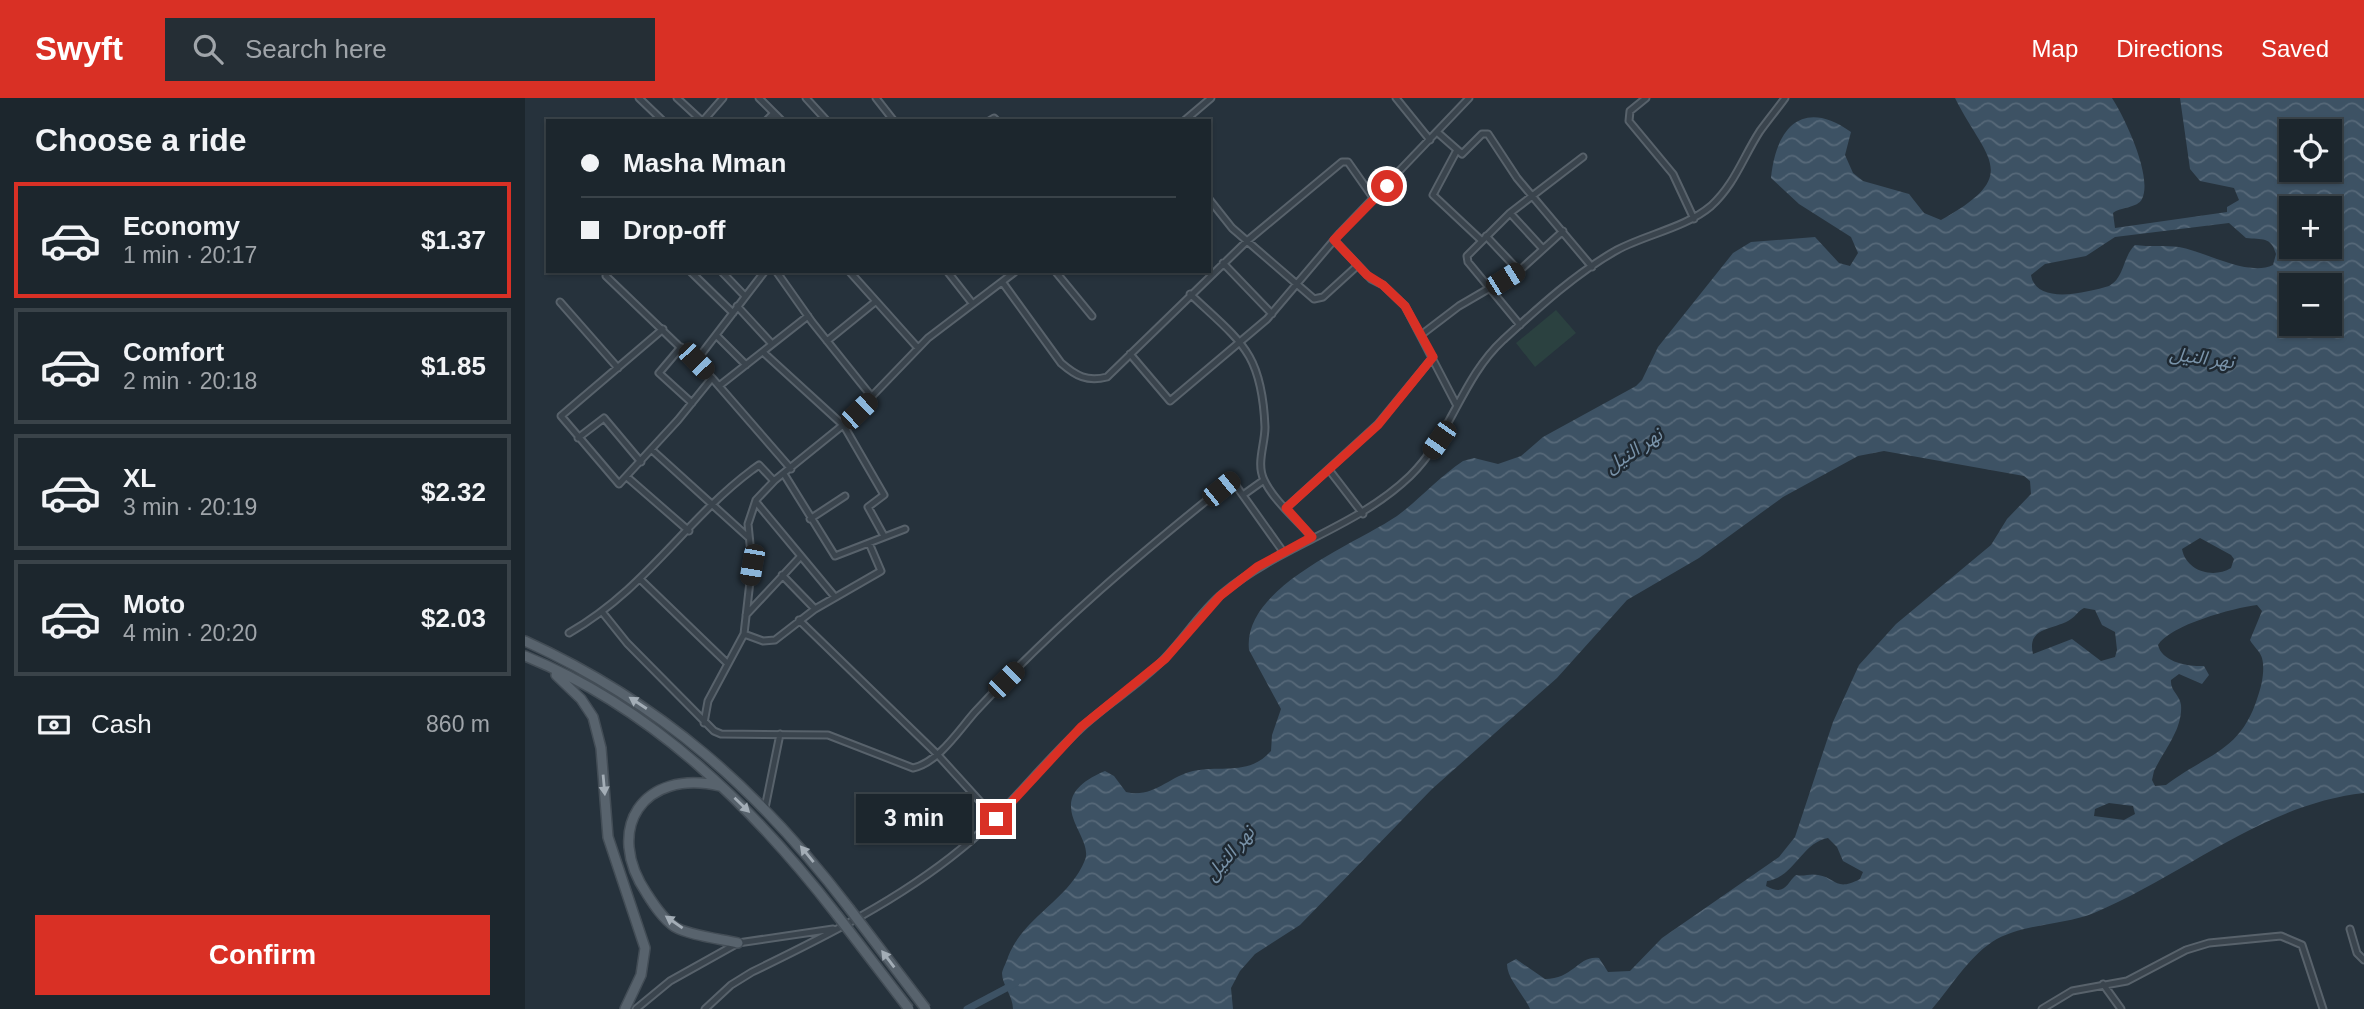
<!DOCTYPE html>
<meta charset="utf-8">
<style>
:root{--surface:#1c262d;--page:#252e35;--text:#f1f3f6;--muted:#a0a5aa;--line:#3a4349;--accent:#d93025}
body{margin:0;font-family:Helvetica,"Noto Sans Arabic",sans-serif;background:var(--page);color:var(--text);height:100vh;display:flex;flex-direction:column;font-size:26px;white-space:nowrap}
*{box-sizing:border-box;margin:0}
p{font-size:23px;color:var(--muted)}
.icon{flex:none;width:38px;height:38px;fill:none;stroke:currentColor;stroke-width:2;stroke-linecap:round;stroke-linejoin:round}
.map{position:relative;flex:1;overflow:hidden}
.details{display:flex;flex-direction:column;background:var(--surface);width:525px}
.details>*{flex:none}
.banner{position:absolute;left:21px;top:21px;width:665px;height:154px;border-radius:0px;box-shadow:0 2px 5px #0004,0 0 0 2px var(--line);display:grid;align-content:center;height:154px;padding:0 35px;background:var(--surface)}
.fabs{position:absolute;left:1754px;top:21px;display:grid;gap:14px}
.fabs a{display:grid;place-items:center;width:63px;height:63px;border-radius:0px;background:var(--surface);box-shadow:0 2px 5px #0004,0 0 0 2px var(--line);font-size:35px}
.end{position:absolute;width:32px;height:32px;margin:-16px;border:9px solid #d93025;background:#fff;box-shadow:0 0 0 4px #fff}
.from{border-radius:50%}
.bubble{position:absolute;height:49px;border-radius:0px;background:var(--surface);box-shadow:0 2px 5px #0004,0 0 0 2px var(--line);font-size:23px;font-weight:700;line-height:49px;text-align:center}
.car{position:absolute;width:21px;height:42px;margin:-21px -10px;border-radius:9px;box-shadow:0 0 5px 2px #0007;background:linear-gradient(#222 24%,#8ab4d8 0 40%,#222 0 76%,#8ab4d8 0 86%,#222 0)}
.banner b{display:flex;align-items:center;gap:24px;height:66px;font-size:26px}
.banner b+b{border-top:2px solid var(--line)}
.banner i{width:18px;height:18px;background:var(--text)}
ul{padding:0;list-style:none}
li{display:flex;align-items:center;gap:21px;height:116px;margin:0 14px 10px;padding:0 21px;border:4px solid var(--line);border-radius:0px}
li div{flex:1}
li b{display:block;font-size:26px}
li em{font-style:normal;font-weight:700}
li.selected{border-color:var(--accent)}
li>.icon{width:63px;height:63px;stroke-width:1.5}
h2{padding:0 35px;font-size:32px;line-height:84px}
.pay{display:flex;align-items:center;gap:18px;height:77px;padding:0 35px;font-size:26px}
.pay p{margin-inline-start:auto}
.primary-button{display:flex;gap:14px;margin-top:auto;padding:14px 35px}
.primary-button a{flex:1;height:80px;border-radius:0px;background:var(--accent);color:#fff;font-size:28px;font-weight:700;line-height:80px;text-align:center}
header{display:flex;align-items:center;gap:42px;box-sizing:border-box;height:98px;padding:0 35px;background:var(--accent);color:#fff}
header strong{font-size:33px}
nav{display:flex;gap:38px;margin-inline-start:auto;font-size:24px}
.search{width:490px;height:63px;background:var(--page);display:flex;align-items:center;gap:18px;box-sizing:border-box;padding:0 24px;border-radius:0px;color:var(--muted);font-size:26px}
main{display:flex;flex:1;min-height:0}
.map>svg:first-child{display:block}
</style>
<header>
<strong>Swyft</strong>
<div class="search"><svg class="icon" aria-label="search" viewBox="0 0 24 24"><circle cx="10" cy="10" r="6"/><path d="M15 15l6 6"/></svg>Search here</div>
<nav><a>Map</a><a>Directions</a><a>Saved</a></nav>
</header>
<main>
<section class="details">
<h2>Choose a ride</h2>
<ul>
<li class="selected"><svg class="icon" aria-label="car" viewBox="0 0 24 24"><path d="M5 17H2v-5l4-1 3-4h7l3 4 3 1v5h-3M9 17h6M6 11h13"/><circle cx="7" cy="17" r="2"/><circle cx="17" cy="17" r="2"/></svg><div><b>Economy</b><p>1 min · 20:17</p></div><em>$1.37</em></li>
<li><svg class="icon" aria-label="car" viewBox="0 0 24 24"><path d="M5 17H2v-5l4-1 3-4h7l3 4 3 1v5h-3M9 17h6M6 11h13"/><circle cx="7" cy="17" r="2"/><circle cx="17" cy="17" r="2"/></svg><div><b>Comfort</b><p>2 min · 20:18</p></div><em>$1.85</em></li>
<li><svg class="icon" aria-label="car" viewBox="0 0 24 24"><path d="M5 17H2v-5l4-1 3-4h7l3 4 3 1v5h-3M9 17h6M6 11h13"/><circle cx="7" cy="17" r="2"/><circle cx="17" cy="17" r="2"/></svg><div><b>XL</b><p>3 min · 20:19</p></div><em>$2.32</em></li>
<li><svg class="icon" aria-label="car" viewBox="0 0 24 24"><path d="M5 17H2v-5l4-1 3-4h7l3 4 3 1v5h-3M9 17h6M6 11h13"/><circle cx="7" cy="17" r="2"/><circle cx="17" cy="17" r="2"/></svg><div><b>Moto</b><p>4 min · 20:20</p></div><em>$2.03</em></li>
</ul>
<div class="pay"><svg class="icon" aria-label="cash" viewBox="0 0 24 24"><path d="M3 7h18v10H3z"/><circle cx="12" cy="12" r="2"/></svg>Cash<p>860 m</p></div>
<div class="primary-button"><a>Confirm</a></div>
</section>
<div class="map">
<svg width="1839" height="911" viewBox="0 0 1839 911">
<defs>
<pattern id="water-waves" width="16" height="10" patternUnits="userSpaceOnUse" patternTransform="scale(1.75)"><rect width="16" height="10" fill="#3d5264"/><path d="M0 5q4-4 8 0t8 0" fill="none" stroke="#576979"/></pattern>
</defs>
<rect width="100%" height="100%" fill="#26323c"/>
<!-- garden -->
<path fill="#2b4140" d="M 1031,212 L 1051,235 L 1010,269 L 991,245 Z"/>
<!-- water -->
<path fill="url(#water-waves)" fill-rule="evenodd" d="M 1430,0 L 1587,0 C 1600,20 1628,79 1617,101 C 1613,110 1595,109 1588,115 L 1590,130 L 1702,114 L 1702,109 L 1714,102 L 1709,90 L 1675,83 L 1665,71 L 1655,0 L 1839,0 L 1839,695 C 1739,706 1659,777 1569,815 C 1537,828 1497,825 1467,844 C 1443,860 1426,889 1407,911 L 1005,911 C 999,897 982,881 982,866 L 991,861 L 1020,881 C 1049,881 1053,857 1074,860 L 1083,874 L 1105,873 L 1137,840 L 1254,759 L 1270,739 L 1308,624 L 1334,567 L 1371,526 L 1466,447 L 1482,421 L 1506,396 L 1505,383 L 1499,378 L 1359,353 L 1333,358 L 1258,399 L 1174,460 L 1102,502 L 1032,580 L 907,691 L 775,827 L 730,856 L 715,873 L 706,890 L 708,911 L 488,911 C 488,898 477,887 477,875 C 478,870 482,863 483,859 C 498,819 544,802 560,762 C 570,737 511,702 580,673 L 589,678 L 601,694 C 627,701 645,678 668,673 C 697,667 724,678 746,653 L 747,637 L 756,611 L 724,552 C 717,489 829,447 872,418 C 895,401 914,379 938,363 L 949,360 L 973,366 L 996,358 L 1018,339 L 1111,288 L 1117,282 L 1133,249 L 1208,155 L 1226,144 L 1290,139 L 1314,165 L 1325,168 L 1333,155 L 1326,139 L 1274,106 L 1246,80 C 1251,29 1278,0 1326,34 L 1320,57 L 1328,75 L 1338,83 L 1384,96 L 1399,115 L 1416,122 C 1498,76 1461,62 1430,0 ZM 1766,33 L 1804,33 L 1804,72 L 1766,72 ZM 1766,110 L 1804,110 L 1804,149 L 1766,149 ZM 1704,125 L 1721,140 C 1737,142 1746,138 1751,156 L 1748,167 C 1723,179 1682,154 1654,149 C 1640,147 1624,149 1610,147 C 1597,160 1600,179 1584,188 C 1563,194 1511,208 1506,177 L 1520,166 L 1561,158 L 1590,139 ZM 1766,187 L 1804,187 L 1804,226 L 1766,226 ZM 1675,440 L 1706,457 L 1709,461 L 1706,470 C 1688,481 1661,473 1657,451 ZM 1732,507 L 1737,513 L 1725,542 C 1728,548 1735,553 1737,560 C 1740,571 1737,587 1733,598 C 1716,654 1683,655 1641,687 L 1630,688 L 1627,682 L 1629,673 C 1639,652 1658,631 1656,607 C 1655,597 1645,593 1646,582 L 1654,576 L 1677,586 L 1684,577 L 1679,568 C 1663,569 1637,564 1633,547 C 1645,527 1708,510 1732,507 ZM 1559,510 L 1570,512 L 1577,527 L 1590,534 L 1592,552 L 1590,559 L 1576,563 L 1547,541 L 1508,556 C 1501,528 1531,532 1546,521 C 1551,518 1553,513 1559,510 ZM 1584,705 L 1608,708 L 1610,716 L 1599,722 L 1569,718 L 1570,711 ZM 1303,740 L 1312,749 L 1318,763 L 1338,774 L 1335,781 C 1310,794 1312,780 1293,777 C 1285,775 1279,779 1271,777 C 1262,784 1261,799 1241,788 L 1242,783 C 1270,779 1276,745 1303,740 Z"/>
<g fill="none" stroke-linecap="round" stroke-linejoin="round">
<!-- canal -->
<path stroke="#3d5264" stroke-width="7" d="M 442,911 L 491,885"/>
<defs>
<path id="minor" d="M 114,0 L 138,23
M 152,0 L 177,23
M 234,0 L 257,23
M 281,0 L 302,23
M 351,0 L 369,23
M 871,0 L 905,42
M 1121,0 L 1105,13 L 1104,23 L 1148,76 L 1169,121
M 178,23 L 198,0
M 241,23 L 249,15
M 464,23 L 469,20 L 472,23
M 659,23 L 686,0
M 912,34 L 937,56 L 957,36 L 963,36 L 992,80 L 1067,169
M 932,52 L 908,97 L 956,142
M 684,101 L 707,130 L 789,201 L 798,199 L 832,168
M 985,115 L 1018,151
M 961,138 L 994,173
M 809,142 L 846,181 L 858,187 L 880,208 L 931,306
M 698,165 L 747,216
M 83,173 L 81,178 L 187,280 L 266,371
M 165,173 L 208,215
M 196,173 L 219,197
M 251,173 L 287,224 L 347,299
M 324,173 L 393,250
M 422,173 L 447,205
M 530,173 L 567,218
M 478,185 L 536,265 C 551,278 562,284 582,279 L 722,143 L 817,64 L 823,64 L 849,101
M 665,196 C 716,244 737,254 740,329 C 740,347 731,365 739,382 C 749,403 772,422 787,439
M 35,204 L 93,270
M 212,208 L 247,246
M 995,227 L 943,164 L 942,158 L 985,115 L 1058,59
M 138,231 L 36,318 L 94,386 L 153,322 L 187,280
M 896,237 L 934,208 L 994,173 L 1038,133
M 192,238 L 221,267
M 302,243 L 350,204
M 156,249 L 134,275 L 167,305
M 238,254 L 319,328 L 359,397 L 343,409 L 359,438
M 605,256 L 645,303 L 742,221 L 815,135 L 944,0
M 171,263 L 240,173
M 194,288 L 283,218
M 53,340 L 79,320 L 116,364
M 127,352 L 223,439
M 805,373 L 838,416
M 259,376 L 310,458 L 380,431
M 102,379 L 164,433
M 718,397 L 739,382
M 231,404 L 310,499
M 761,410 L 853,326 L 908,259
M 285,421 L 320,398
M 257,477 L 290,511
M 116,482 L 203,566
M 78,515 L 102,545 L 189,633 L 196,636 L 303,637 L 388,670 C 413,665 434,632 450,614 C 528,529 618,453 707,382 L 759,455
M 221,517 L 276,458
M 274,522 L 412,656 L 471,721
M 44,535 C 122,490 159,423 227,372 L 234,367 L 249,383
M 219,536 L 238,543 L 250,542 L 290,511 L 356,473 L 344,445
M 179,625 L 183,603 L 219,536 L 227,466 L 223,426 L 231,402 L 250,382 L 323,323 L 403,240 L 491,173
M 240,710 L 255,636
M 1825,831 L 1832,855 L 1839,862
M 1578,886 L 1596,911
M 111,911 L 145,883 L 213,845 L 308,831
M 180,911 L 206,887 L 227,874 C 299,839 374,802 436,751 C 480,716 512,671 553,633 C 579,607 612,589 638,562 C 659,541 675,514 698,495 C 756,447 831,430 885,378 C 926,338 936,281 978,242 C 1013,210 1051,175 1092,152 C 1122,136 1160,130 1186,108 C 1210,86 1218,59 1235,33 C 1243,22 1252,11 1260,0
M 1517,911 L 1547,893 L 1602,883 L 1661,852 L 1684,845 L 1756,838 L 1777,847 L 1798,911"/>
<path id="primary" d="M 0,543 C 136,605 234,692 324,810
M 0,558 C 128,610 229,710 312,817
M 31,577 L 56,601 L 68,619 L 76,650 L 83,739 L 120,850 L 116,877 L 100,911
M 195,688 C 118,670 78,731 122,796 C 129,807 138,821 150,829 C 163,837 196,841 213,845"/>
</defs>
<!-- minor casing -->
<use href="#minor" stroke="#58626b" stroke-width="9"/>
<!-- primary casing -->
<use href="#primary" stroke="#434d56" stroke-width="12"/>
<!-- minor -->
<use href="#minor" stroke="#3a444d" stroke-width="5"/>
<!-- primary -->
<use href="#primary" stroke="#58636d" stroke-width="9"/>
<defs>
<path id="primary-bridge" d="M 324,810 L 401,911
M 312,817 L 384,911"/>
</defs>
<!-- primary-bridge casing -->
<use href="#primary-bridge" stroke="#434d56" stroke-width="12" stroke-linecap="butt"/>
<!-- primary-bridge -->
<use href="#primary-bridge" stroke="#58636d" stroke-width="9"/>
</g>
<!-- one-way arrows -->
<defs><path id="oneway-solid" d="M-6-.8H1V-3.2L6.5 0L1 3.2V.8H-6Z" transform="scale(1.75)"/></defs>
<g fill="#a3adb6">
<use href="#oneway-solid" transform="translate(113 605) rotate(-147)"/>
<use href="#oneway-solid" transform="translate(79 687) rotate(85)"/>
<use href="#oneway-solid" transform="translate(217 707) rotate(44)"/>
<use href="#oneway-solid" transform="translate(282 756) rotate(-129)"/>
<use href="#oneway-solid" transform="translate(149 824) rotate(-145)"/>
<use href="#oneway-solid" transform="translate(363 861) rotate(-127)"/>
</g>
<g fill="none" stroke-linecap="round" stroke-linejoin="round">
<!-- route -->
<path stroke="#d93025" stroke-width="9" d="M 471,721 L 556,629 L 640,561 L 695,498 L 732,469 L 787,439 L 761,410 L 853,327 L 908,259 L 880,208 L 858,187 L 842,177 L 809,142 L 862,88"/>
</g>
<g text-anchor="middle" stroke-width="5" stroke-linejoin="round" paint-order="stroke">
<!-- water labels -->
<g font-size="19" font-style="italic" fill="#7993a9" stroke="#1f2932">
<text transform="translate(1677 259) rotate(8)" y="7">نهر النيل</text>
<text transform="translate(1108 352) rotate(-34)" y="7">نهر النيل</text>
<text transform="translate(704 755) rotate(-49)" y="7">نهر النيل</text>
</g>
</g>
</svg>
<div class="fabs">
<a><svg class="icon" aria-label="locate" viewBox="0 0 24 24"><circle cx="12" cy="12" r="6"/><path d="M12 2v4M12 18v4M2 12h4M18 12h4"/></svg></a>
<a>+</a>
<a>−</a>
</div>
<i class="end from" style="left:862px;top:88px"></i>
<i class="end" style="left:471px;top:721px"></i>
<div class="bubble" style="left:331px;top:696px;width:116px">3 min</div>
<i class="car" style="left:980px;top:181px;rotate:58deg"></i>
<i class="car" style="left:171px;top:263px;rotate:136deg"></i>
<i class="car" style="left:334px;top:313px;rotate:46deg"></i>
<i class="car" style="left:914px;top:342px;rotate:215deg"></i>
<i class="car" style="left:696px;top:391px;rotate:51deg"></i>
<i class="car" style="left:227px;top:467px;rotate:190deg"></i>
<i class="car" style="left:481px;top:582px;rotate:45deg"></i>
<div class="banner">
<b><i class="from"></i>Masha Mman</b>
<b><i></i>Drop-off</b>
</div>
</div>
</main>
